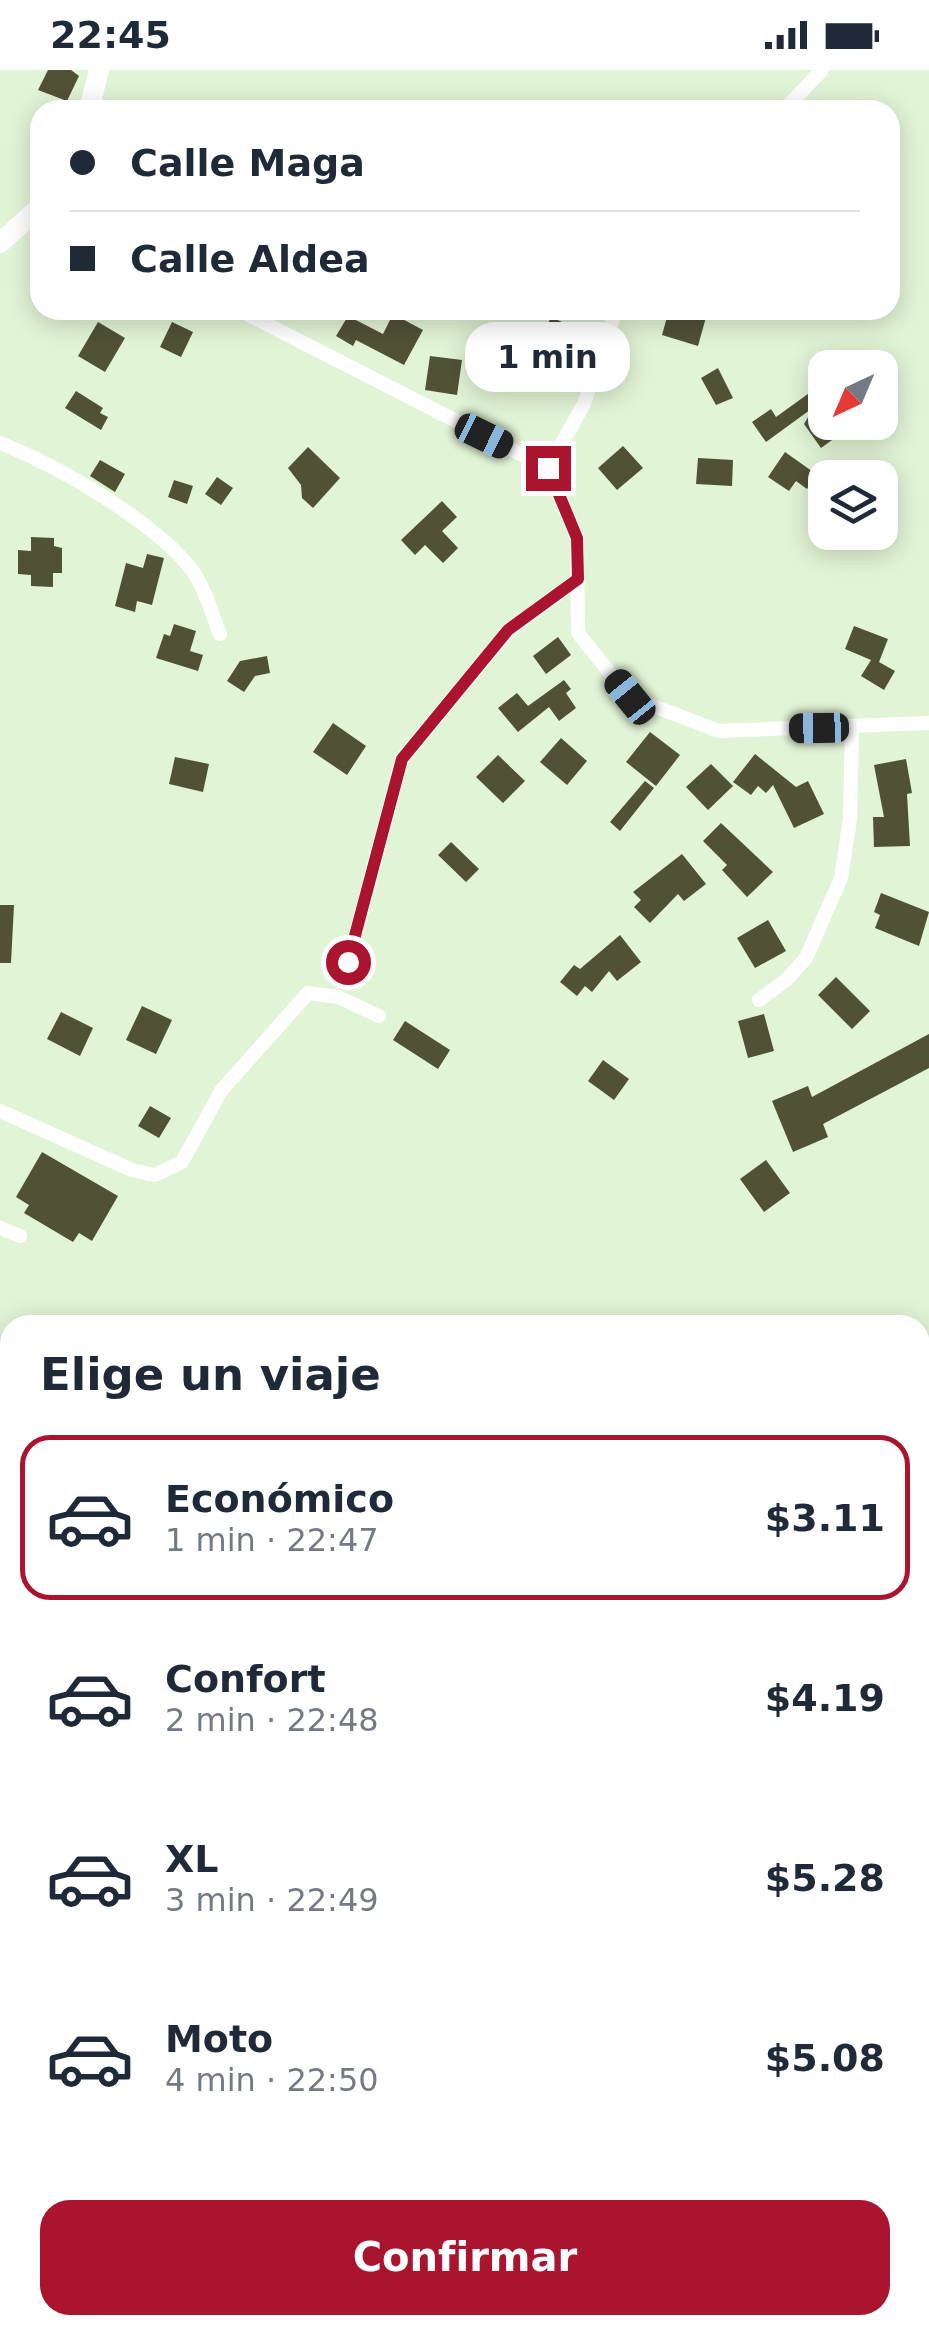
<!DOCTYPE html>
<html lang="es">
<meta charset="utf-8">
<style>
:root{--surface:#fff;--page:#f2f2f3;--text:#1f2937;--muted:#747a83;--line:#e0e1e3;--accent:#aa142f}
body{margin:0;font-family:"DejaVu Sans",sans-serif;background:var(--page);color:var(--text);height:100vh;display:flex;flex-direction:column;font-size:38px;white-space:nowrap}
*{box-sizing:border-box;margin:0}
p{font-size:32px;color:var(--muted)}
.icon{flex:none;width:55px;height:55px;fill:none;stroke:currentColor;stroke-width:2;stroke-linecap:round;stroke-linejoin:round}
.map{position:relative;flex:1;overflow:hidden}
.side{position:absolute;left:0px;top:1245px;width:930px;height:1020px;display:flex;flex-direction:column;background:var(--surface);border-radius:30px 30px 0 0;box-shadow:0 5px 25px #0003}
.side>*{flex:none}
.guide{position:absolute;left:30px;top:30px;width:870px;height:220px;border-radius:30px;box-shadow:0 5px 25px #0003;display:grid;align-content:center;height:220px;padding:0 40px;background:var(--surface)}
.needle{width:65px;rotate:224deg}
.fabs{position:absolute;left:808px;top:280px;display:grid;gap:20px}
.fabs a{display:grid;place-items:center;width:90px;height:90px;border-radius:20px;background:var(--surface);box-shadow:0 5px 25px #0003;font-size:50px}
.end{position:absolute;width:45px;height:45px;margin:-22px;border:12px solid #aa142f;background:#fff;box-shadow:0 0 0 5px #fff}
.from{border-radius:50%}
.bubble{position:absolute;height:70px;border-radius:30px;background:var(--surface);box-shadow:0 5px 25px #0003;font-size:32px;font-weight:700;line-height:70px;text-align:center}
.car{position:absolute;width:30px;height:60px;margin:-30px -15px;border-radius:12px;box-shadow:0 0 8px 2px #0007;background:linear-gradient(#222 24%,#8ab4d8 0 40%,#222 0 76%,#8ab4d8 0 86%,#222 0)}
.guide b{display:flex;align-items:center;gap:35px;height:95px;font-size:38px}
.guide b+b{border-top:2px solid var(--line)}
.guide i{width:25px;height:25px;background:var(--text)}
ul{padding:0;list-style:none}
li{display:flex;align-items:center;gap:30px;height:165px;margin:0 20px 15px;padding:0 20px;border:5px solid transparent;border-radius:30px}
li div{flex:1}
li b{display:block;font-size:38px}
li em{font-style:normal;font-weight:700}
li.on{border-color:var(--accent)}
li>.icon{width:90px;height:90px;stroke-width:1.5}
h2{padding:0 40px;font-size:45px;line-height:120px}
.cta{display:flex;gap:20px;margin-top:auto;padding:20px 40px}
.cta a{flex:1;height:115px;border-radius:30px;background:var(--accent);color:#fff;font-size:40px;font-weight:700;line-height:115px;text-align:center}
.status{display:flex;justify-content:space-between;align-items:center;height:70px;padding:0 50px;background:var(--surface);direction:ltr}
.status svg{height:28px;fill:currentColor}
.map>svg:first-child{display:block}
</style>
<div class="status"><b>22:45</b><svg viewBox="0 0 49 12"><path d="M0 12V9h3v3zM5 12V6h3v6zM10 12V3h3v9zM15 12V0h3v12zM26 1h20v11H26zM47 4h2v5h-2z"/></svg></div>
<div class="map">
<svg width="929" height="2265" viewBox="0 0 929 2265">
<rect width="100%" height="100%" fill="#e2f4d6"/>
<!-- building -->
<path fill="#505135" d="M 48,0 L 71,0 L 79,6 L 67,31 L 38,20 Z
M 669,240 L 708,240 L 698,276 L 662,265 Z
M 393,244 L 423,260 L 404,295 L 356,270 L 353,276 L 336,266 L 348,246 L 383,264 Z
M 551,247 L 586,263 L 570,299 L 535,283 Z
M 98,252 L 125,268 L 105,302 L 78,286 Z
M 172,252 L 193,262 L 181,287 L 160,277 Z
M 430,286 L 462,290 L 457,325 L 425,320 Z
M 718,298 L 733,328 L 716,335 L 701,308 Z
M 819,316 L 825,321 L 825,352 L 857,352 L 821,378 L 804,354 L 814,337 L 766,372 L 752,352 L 771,339 L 776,347 Z
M 76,321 L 103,338 L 100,343 L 108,347 L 101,360 L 65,338 Z
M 623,376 L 643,398 L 617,420 L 598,398 Z
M 308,377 L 340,408 L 313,438 L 302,428 L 301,415 L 288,398 Z
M 785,382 L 816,404 L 807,419 L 796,411 L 789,421 L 768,407 Z
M 698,388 L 733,390 L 732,416 L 696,414 Z
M 100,390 L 125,404 L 115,422 L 90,406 Z
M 217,407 L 233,418 L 221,435 L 205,424 Z
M 174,410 L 193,416 L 187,434 L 168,427 Z
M 442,431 L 457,447 L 442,461 L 458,478 L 443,493 L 425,475 L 415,485 L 401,470 Z
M 31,467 L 54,468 L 54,476 L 62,478 L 62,503 L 53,503 L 53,517 L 31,516 L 31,505 L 18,504 L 18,480 L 31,481 Z
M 147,484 L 164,488 L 152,535 L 137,531 L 135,542 L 115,536 L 126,493 L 143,498 Z
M 174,554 L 196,561 L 190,581 L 203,585 L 198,601 L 156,588 L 164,564 L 170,566 Z
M 854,556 L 888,569 L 879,592 L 895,601 L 884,620 L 861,606 L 871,590 L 845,579 Z
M 558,567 L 571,585 L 546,604 L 533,586 Z
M 267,586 L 270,603 L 255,606 L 244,622 L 227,611 L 240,591 Z
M 564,610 L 571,619 L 566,623 L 576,638 L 559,651 L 549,637 L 518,662 L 498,638 L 517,623 L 528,636 Z
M 333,653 L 366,676 L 347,705 L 313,682 Z
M 650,662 L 680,685 L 656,716 L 626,692 Z
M 561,668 L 587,691 L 567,715 L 540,692 Z
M 755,684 L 796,717 L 808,711 L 824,744 L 794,758 L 773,715 L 766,723 L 758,716 L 751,725 L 733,712 Z
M 498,685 L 525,711 L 503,733 L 476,707 Z
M 175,687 L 209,694 L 203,722 L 169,714 Z
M 906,689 L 912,723 L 907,724 L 910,776 L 874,777 L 873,747 L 884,747 L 874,695 Z
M 711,694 L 733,716 L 708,740 L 686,717 Z
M 645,711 L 654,718 L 620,761 L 610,752 Z
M 721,753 L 773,802 L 747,827 L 722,800 L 727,795 L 703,771 Z
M 451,772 L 479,799 L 466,812 L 438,785 Z
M 682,784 L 706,814 L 684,831 L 678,824 L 650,853 L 634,837 L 641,830 L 633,822 Z
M 881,823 L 929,842 L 919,876 L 875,858 L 880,845 L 874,842 Z
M 0,835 L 14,835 L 11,893 L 0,893 Z
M 768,850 L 786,881 L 755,898 L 737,868 Z
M 620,865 L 641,892 L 617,911 L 609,901 L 592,922 L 585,916 L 577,926 L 560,912 L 574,895 L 580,899 Z
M 836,907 L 870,941 L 852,959 L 818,925 Z
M 142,936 L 172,950 L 156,984 L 126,970 Z
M 61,942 L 93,958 L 80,986 L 47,969 Z
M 764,944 L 774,981 L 748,988 L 738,951 Z
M 405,951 L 450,980 L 438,999 L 393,970 Z
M 929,964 L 929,998 L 823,1054 L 828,1067 L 793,1082 L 772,1031 L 808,1016 L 812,1027 Z
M 603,990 L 629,1009 L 614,1030 L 588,1011 Z
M 150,1036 L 171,1048 L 159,1068 L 138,1056 Z
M 42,1082 L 118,1126 L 92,1171 L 79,1163 L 73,1172 L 24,1143 L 29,1135 L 16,1127 Z
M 766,1090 L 790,1123 L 764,1142 L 740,1109 Z"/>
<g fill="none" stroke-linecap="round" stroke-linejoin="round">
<!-- street -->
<path stroke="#fff" stroke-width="14" d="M 784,40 L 822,0
M 239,240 L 548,398 L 577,468 L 578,563 L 629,627 L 719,661 L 929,653
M 0,373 C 58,396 154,451 192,500 C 205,518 212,544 220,564
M 548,398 L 584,334 L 616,240
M 349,890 L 402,689 L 509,560 L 578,509
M 759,930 L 786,910 L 806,888 L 841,808 L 850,749 L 852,657
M 0,1041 L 132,1100 L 155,1105 L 182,1092 L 221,1021 L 308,923 L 338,927 L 379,946
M 0,1158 L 20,1166
M 0,1473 L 5,1461
M 920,1558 L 929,1551
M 920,1880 L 929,1884
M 920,2183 L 929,2157
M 327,2255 L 332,2265
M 891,2265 L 895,2255"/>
<!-- secondary -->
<path stroke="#fff" stroke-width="20" d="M 89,40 L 99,0
M 0,173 L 40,137"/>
</g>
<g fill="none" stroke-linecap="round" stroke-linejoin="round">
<!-- route -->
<path stroke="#aa142f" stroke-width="12" d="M 348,892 L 402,689 L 508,560 L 578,509 L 577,468 L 548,398"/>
</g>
</svg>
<div class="fabs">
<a><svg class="needle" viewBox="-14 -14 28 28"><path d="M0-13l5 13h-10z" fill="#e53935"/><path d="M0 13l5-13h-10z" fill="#747a83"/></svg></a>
<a><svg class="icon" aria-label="layers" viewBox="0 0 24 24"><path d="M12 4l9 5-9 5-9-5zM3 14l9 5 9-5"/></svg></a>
</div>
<i class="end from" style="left:348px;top:892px"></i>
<i class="end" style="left:548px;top:398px"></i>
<div class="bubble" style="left:465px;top:252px;width:165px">1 min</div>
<i class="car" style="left:484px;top:366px;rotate:116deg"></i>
<i class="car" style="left:630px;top:627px;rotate:321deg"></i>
<i class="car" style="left:819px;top:658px;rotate:269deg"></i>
<div class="guide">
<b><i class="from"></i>Calle Maga</b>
<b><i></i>Calle Aldea</b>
</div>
<section class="side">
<h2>Elige un viaje</h2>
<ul>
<li class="on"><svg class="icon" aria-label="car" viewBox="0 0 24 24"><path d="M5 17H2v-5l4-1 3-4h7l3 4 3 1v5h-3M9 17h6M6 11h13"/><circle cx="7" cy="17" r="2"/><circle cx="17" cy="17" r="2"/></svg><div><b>Económico</b><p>1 min · 22:47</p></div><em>$3.11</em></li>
<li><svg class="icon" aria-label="car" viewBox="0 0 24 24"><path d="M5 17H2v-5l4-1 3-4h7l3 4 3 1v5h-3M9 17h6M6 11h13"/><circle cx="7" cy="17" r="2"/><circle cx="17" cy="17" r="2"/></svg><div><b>Confort</b><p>2 min · 22:48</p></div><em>$4.19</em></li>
<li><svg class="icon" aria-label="car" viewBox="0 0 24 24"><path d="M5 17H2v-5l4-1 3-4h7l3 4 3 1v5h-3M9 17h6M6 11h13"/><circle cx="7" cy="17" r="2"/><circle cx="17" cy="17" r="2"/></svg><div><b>XL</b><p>3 min · 22:49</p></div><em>$5.28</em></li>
<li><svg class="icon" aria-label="car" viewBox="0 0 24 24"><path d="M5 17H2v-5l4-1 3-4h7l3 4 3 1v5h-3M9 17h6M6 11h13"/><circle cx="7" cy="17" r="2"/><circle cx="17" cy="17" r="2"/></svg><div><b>Moto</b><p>4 min · 22:50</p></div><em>$5.08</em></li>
</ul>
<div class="cta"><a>Confirmar</a></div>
</section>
</div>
